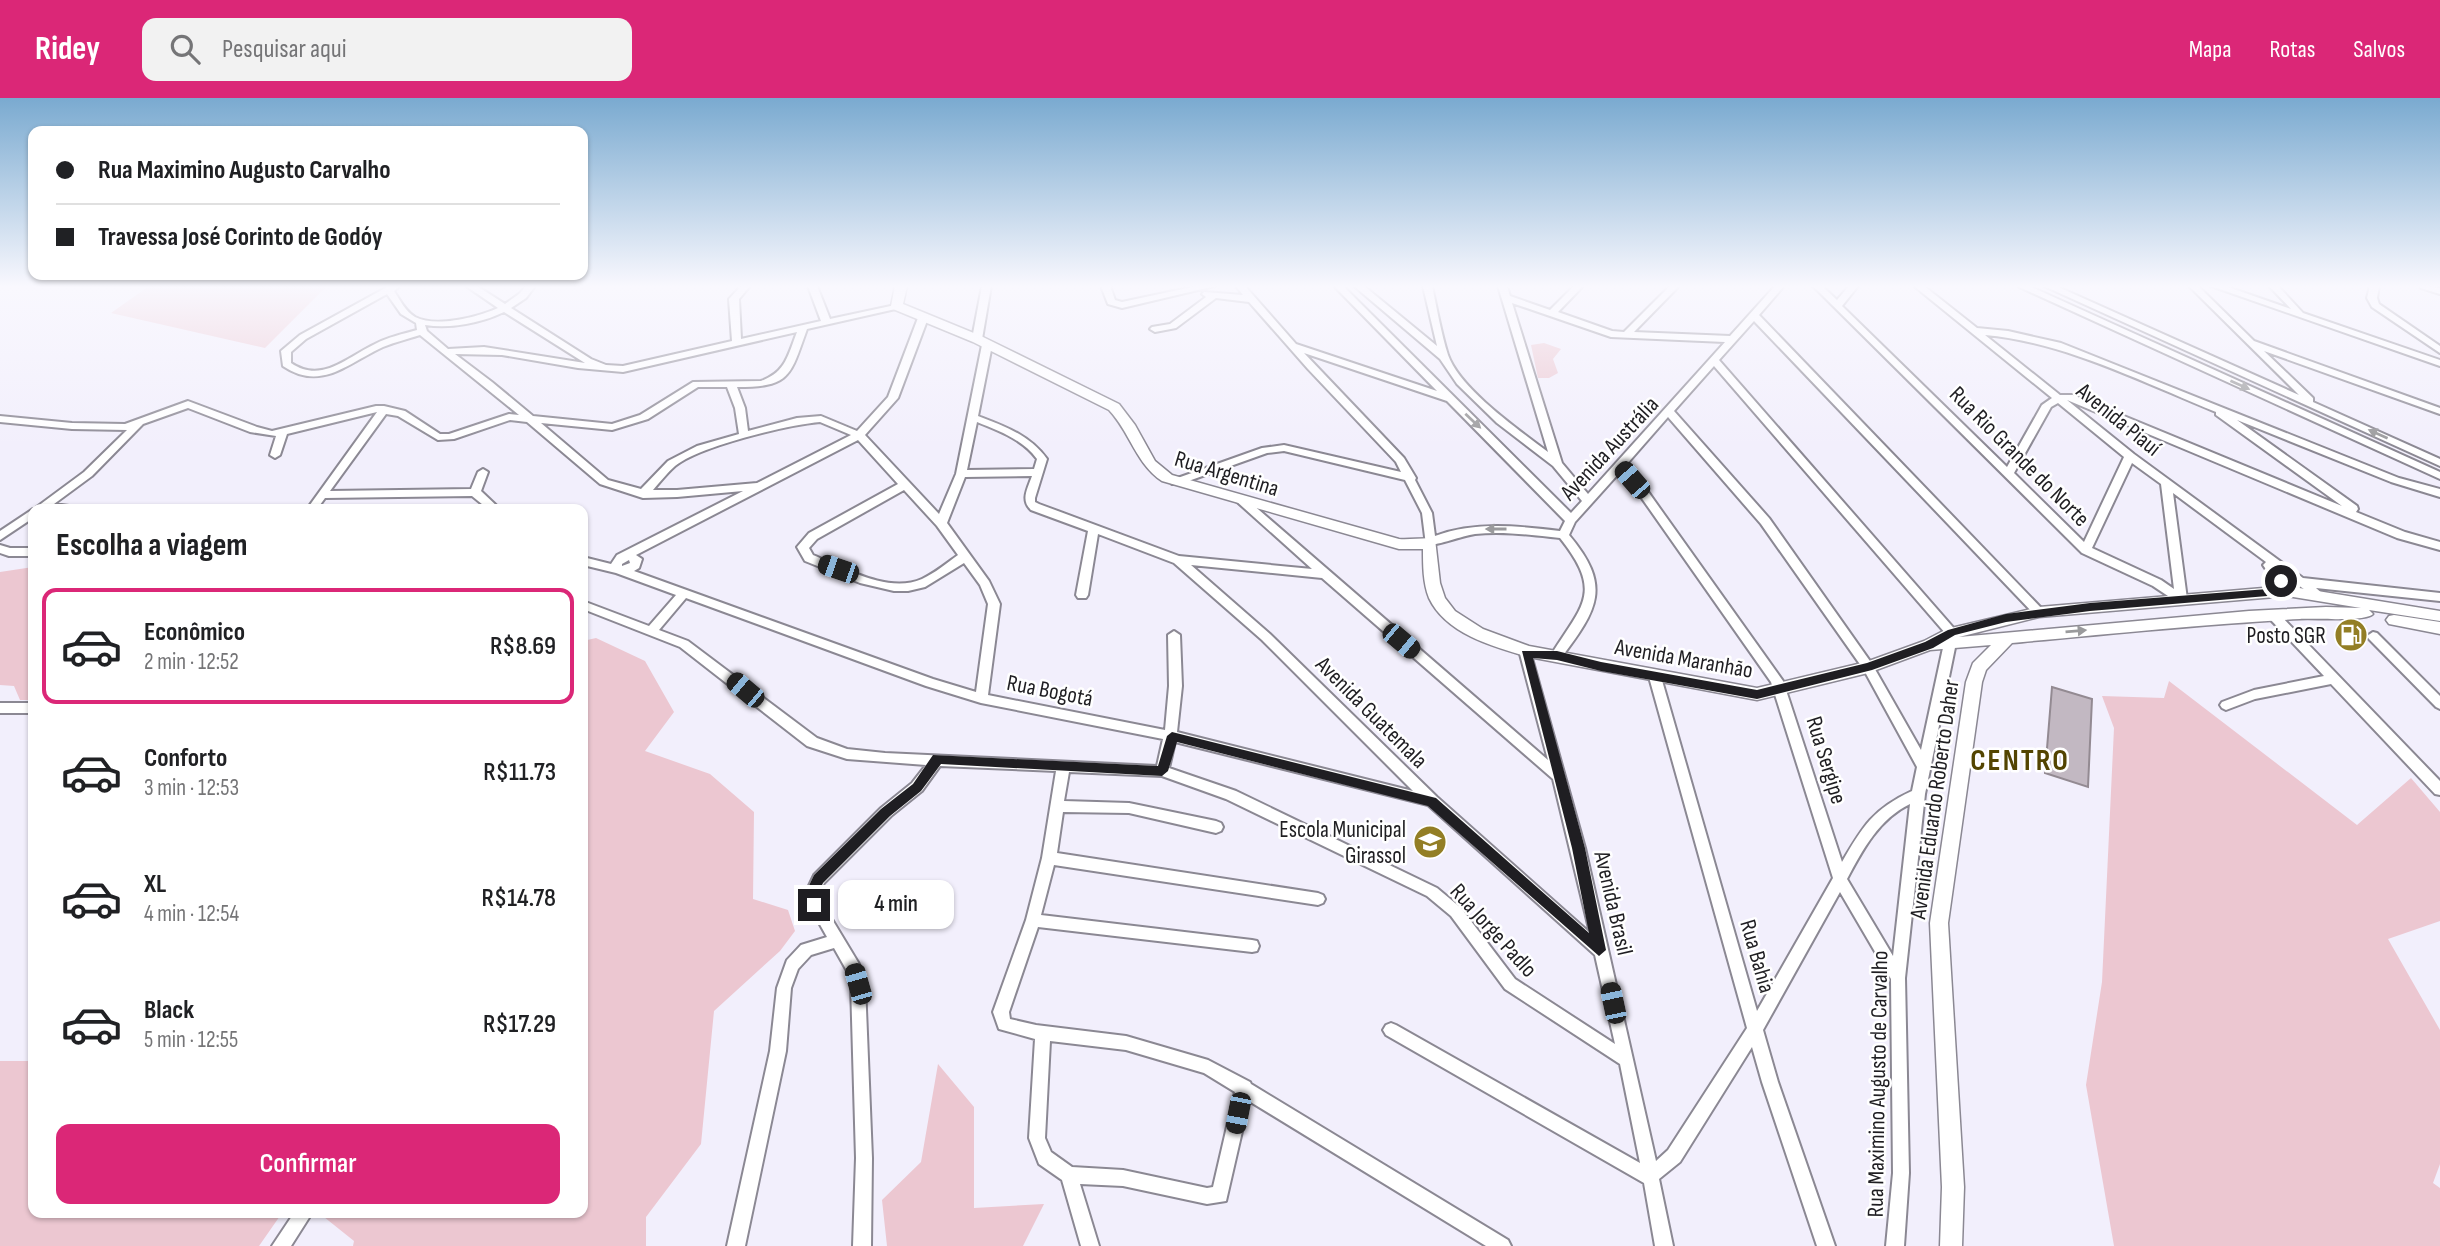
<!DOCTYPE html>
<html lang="pt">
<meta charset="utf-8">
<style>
:root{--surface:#fff;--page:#f2f2f2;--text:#202124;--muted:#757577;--line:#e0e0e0;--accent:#db2777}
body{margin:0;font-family:"Sofia Sans Condensed",sans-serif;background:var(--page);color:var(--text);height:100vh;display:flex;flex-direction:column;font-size:26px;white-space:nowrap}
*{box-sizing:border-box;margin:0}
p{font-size:23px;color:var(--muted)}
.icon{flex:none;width:38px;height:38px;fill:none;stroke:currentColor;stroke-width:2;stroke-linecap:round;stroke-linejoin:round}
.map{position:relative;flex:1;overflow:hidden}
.panel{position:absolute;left:28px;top:406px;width:560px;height:714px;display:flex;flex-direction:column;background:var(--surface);border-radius:14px;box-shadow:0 2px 5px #0004}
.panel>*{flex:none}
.top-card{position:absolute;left:28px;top:28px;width:560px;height:154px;border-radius:14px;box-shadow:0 2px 5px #0004;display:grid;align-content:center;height:154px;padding:0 28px;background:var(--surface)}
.end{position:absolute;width:32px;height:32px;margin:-16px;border:9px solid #1f1e22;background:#fff;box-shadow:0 0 0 4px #fff}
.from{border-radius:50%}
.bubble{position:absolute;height:49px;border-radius:14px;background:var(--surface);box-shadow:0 2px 5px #0004;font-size:23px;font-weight:600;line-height:49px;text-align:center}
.car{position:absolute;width:21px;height:42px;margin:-21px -10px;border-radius:9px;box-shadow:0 0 5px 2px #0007;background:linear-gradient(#222 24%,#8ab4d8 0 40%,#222 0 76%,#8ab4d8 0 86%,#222 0)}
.top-card b{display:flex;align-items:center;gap:24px;height:66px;font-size:26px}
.top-card b+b{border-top:2px solid var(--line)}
.top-card i{width:18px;height:18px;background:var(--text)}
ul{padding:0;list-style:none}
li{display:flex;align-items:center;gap:21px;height:116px;margin:0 14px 10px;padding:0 14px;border:4px solid transparent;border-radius:14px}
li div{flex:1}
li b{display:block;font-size:26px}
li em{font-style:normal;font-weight:600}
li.on{border-color:var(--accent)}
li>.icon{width:63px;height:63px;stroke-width:1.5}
h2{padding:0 28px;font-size:32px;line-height:84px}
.cta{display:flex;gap:14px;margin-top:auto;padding:14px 28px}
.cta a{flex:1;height:80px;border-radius:14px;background:var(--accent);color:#fff;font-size:28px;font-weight:600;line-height:80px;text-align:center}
header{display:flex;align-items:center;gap:42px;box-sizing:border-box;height:98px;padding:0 35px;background:var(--accent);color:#fff}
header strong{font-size:33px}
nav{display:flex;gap:38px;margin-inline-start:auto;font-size:24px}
.search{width:490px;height:63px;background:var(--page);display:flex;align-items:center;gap:18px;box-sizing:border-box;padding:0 24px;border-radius:14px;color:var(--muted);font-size:26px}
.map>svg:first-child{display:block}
</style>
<header>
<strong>Ridey</strong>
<div class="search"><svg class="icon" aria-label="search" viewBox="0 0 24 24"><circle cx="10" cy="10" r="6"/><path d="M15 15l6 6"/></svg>Pesquisar aqui</div>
<nav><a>Mapa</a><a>Rotas</a><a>Salvos</a></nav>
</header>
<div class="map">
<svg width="2440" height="1148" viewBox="0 0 2440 1148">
<rect width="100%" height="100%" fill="#f2effc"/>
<!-- green -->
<path fill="#ecc7d1" d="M 149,188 L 327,188 L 265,250 L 111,215 Z
M 1544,245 L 1561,251 L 1553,261 L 1558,275 L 1549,280 L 1538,280 L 1531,247 Z
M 33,469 L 33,602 L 20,602 L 14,588 L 0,587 L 0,474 Z
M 596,540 L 645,563 L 674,614 L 645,653 L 710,676 L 754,714 L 753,801 L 788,812 L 795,833 L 780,853 L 714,913 L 701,1046 L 646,1119 L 646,1148 L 353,1148 L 354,1143 L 319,1115 L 583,1115 L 583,543 Z
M 2169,583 L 2357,727 L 2411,680 L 2440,714 L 2440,823 L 2388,841 L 2440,932 L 2440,1066 L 2433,1085 L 2440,1090 L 2440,1148 L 2114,1148 L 2086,987 L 2102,884 L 2114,630 L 2102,598 L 2164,600 Z
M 0,963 L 33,963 L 33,1115 L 282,1115 L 259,1148 L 0,1148 Z
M 938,966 L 974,1009 L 974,1110 L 1044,1106 L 1023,1148 L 887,1148 L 882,1102 L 921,1064 Z"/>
<!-- building -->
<path fill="#c2b8c2" stroke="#938a92" stroke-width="2" d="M 2349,527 L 2363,535 L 2352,546 L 2338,538 Z
M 2052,589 L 2092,601 L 2088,689 L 2045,675 Z"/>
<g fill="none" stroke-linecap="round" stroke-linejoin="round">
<defs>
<path id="minor" d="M 389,188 L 400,188 L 394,193 C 400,202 405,213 415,219 C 436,230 478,219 498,210 L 466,188 L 477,188 L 505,206 L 519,196 L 526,188 L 535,188 L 526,200 L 511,210 L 591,261 L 606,267 L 623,268 L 732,243 L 729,201 L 741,188 L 750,188 L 739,201 L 741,241 L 821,223 L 808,188 L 817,188 L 830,221 L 900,206 L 900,210 L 807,231 C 790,278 791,289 737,289 L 745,310 L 748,333 L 797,320 L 821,318 L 857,333 L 888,299 L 918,220 L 923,217 L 926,218 L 928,220 L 898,300 L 865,337 L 939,416 L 956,376 L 982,247 L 987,244 L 992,247 L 978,318 C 1004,328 1030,337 1047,361 L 1035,400 L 1035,404 L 1039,406 L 1179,458 L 1312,471 L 1235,402 L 1236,399 L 1244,399 L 1548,662 L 1520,556 L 1526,552 L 1530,553 L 1585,750 L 1656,1063 L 1668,1052 L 1747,930 L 1649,579 L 1655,574 L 1661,579 L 1757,913 L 1833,780 L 1771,584 L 1641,399 L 1620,374 L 1575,424 L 1569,437 C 1612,488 1598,511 1561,560 L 1557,561 L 1551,557 C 1582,507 1604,495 1560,440 C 1532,437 1503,433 1475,436 C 1461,438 1437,448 1426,447 L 1422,415 L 1405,382 L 1284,353 L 1267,355 L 1180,386 L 1172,386 L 1171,384 L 1172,382 L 1262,350 L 1284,347 L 1401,374 L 1396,364 L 1308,271 L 1249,204 L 1216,200 L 1176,230 L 1155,234 L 1150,231 L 1152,229 L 1170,226 L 1206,199 L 1202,196 L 1204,194 L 1243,197 L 1236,188 L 1245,188 L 1296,246 L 1437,293 L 1334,188 L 1343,188 L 1571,415 L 1582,403 L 1553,368 L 1497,325 L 1457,286 L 1440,261 L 1354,188 L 1364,188 L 1437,248 L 1423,188 L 1432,188 C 1437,211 1441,235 1448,257 C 1460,291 1519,332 1548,354 L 1498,188 L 1507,188 L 1510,198 L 1550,212 L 1574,188 L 1583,188 L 1558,214 L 1612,233 L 1624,234 L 1670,188 L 1679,188 L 1634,234 L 1730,238 L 1775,188 L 1784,188 L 1759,217 L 2045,514 L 2043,517 L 2035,517 L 1754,223 L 1719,262 L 1958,535 L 1925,696 L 1905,880 L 1909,1075 L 1904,1148 L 1886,1148 L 1893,1075 L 1891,881 L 1840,794 L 1763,932 L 1778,984 L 1835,1148 L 1817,1148 L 1762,984 L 1752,949 L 1680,1064 L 1659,1081 L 1673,1148 L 1655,1148 L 1644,1085 L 1386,937 L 1383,932 L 1386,927 L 1391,925 L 1396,927 L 1640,1065 L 1620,966 L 1505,891 L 1451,818 L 1427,798 L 1226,701 L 1162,678 L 1069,674 L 1064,703 L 1129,705 L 1216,723 L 1221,725 L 1223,729 L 1221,733 L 1216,735 L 1129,715 L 1063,714 L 1057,755 L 1318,795 L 1323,797 L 1325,801 L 1323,805 L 1318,807 L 1054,767 L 1041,817 L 1252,842 L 1257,843 L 1259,848 L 1257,853 L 1252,854 L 1038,829 L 1009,914 L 1010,921 L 1036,927 L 1126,938 L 1208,962 L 1250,984 L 1251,986 L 1508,1142 L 1511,1148 L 1486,1148 L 1249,1003 L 1226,1103 L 1207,1106 L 1123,1088 L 1080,1086 L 1099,1148 L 1081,1148 L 1062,1082 L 1039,1066 L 1029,1040 L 1035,941 L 999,931 L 993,914 L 1026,822 L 1042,760 L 1056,673 L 940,668 L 922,693 L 891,718 L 824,785 L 818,798 L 859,866 L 865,886 L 872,1060 L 871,1148 L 853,1148 L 856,1060 L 851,886 L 847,873 L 834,850 L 811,857 L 798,871 L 791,890 L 786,953 L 745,1148 L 727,1148 L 770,953 L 777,890 L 787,862 L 801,847 L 827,839 L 804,798 L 814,777 L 881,710 L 912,685 L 926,667 L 847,661 L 807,648 L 680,549 L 583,511 L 583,503 L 649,528 L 676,497 L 616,475 L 583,467 L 583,459 L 611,466 L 617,457 L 743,393 L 677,399 L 643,400 L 600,386 L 527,324 L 510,322 L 454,341 L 438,342 L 398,318 L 386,316 L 330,393 L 471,391 L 478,374 L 483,371 L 488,374 L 481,393 L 500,411 L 488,411 L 472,398 L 325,400 L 317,411 L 307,411 L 377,314 L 287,336 L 280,357 L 275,360 L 270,357 L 276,338 L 250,334 L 188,310 L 143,326 L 92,378 L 54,406 L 69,408 L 70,411 L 34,411 L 84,374 L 127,332 L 72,331 L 0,324 L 0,318 L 72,325 L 125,326 L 188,303 L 257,329 L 272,333 L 376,308 L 384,308 L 405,313 L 440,336 L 449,336 L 509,316 L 519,317 L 420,237 C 408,241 395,244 383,249 C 348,265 321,294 283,268 L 281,253 L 300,237 ZM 387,196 L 401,216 L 416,225 L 417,232 C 403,236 388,239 375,246 C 347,259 322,286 291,265 L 291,254 L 306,241 ZM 1512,205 L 1611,239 L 1725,244 L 1588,396 L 1562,365 ZM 504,214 L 585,265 L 484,249 L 448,251 L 427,233 L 425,227 C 451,231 481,225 504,214 ZM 797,234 C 788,257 786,274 761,283 L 693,284 L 640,317 L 612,326 L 533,318 L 492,284 L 455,256 L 502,257 L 578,270 L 623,274 ZM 1304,255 L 1447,303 L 1565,423 L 1560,433 C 1518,428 1475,423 1435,438 L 1432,415 L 1415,382 L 1416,380 L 1404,360 ZM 1714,268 L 1946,536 L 1921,652 L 1872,566 L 1769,420 L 1674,313 ZM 698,289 L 727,289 L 735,310 L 739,336 L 697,348 L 668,363 L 641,391 L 608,382 L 541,325 L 612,332 L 648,321 ZM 1668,319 L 1761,426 L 1864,572 L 1917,669 L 1912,693 C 1873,711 1863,728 1842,764 L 1783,583 L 1649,395 L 1626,367 ZM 820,324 L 851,337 L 757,385 L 677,392 L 653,392 C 660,384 667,375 675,368 C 700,348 787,327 820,324 ZM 977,324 C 999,333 1022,341 1037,361 L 1034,371 L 967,372 ZM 858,342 L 898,386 L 809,435 L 797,449 L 805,463 L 860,485 L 894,493 L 908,493 L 925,489 L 964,465 L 980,487 L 988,506 L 976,594 L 933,581 L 634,473 L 639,470 L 642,461 L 636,457 ZM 1032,378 C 1028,390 1020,402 1031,412 L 1088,433 L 1076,497 L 1078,500 L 1086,500 L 1088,497 L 1098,436 L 1174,465 L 1262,542 L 1413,693 L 1177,634 L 1182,588 L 1180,537 L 1174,533 L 1168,537 L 1169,588 L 1165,632 L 988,597 L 1000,506 L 989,483 L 947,425 L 965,379 ZM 904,392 L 937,428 L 958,457 C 947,465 935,475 922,481 C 888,496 845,470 813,457 L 809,450 L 817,441 ZM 629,462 L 630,465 L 622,468 L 622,466 ZM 1191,467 L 1322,480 L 1553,681 L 1590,835 L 1437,699 L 1270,536 ZM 686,500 L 926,588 L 981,605 L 1163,641 L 1157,668 L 885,655 L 847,651 L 817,640 L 688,543 L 659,532 ZM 1175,644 L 1428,707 L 1595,857 L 1615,946 L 1515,881 L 1461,810 L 1437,790 L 1236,693 L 1169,670 ZM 1910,706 L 1893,858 L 1847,781 C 1863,751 1879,721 1910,706 ZM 1050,943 L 1126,952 L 1204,975 L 1235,994 L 1213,1089 L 1207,1090 L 1123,1072 L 1072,1069 L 1051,1054 L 1045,1040 Z
M 982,188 L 991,188 L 982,241 L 977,244 L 972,241 Z
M 1101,188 L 1110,188 L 1115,202 L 1122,204 L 1197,188 L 1215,188 L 1122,210 L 1108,206 Z
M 1813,188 L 1822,188 L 1837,202 L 1849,188 L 1858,188 L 1842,208 L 2007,369 L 2042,307 L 2052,300 L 1914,188 L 1924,188 L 1977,230 L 2008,233 L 2061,245 L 2399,380 L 2440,391 L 2440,399 L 2391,384 L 2237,322 L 2357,408 L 2358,411 L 2356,414 L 2405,434 L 2440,444 L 2440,452 L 2397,440 L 2067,302 L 2134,356 L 2303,480 L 2440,495 L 2440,503 L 2316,490 L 2324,497 L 2318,501 L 2281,475 L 2293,493 L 2291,496 L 2283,496 L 2263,467 L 2266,464 L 2173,395 L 2187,501 L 2185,504 L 2177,504 L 2153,488 L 2082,455 ZM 1985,237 C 2064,244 2142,284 2216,314 L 2216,317 L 2342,408 L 2073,297 L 2060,297 ZM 2058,305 L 2124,359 L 2084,444 L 2014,375 L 2051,309 ZM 2132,365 L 2161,386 L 2174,491 L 2161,482 L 2092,450 Z
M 2017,188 L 2029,188 L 2440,374 L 2440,381 Z
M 2044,188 L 2056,188 L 2299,297 L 2189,188 L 2198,188 L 2254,243 L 2440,310 L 2440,316 L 2264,253 L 2313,300 L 2313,304 L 2440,361 L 2440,368 Z
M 2211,188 L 2225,188 L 2291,211 L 2269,188 L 2278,188 L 2303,215 L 2440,262 L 2440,268 Z
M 2370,188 L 2379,188 L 2377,200 L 2379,206 L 2440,248 L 2440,255 L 2372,209 L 2367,200 Z
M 2420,188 L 2440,190 L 2440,196 L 2421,190 Z
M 33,411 L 33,420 L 0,442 L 0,433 Z
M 0,447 L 10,450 L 33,450 L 33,458 L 9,458 L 0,455 Z
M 2274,514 L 2278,515 L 2440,683 L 2440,697 L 2435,696 L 2331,586 L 2255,601 L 2226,612 L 2222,610 L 2220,607 L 2222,604 L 2254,592 L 2324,578 L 2270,521 L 2268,518 L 2270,515 Z
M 2373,534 L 2377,535 L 2440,598 L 2440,611 L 2436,609 L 2369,541 L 2367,538 Z
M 0,605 L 33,605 L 33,615 L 0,615 Z
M 294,1115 L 312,1115 L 291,1148 L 272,1148 Z"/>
<path id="major" d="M 895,188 L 907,188 L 903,206 L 981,238 L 1119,306 L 1135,327 L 1155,363 L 1172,377 L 1399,441 C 1410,442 1428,439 1435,441 L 1440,485 L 1445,500 L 1455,513 L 1483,531 L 1529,548 L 1757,590 L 1866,564 L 1924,543 L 1947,531 L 2039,509 L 2287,488 L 2440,513 L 2440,523 L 2369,512 L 2373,516 C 2366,524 2314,520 2300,521 C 2204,526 2108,536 2012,545 L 1986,572 L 1982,584 L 1948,825 L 1964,1089 L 1962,1148 L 1940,1148 L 1942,1089 L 1930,825 L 1966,584 L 1973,565 L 1991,547 L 1930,552 L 1868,575 L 1757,602 L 1529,559 C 1494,549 1446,536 1429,500 C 1423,485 1423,467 1423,451 L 1399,451 L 1162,383 C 1136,366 1130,334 1109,312 L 973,244 L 893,211 L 891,208 ZM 2287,498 L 2361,510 L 2326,509 L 2249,513 L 1959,539 L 2039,519 Z
M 2394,517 L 2440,524 L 2440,536 L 2389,526 L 2386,522 L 2389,518 Z"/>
</defs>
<!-- minor casing -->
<use href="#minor" stroke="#8b8893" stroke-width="4"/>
<!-- major casing -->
<use href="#major" stroke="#8b8893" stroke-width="3"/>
<!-- minor -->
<use href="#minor" fill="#fff" fill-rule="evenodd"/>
<!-- major -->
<use href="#major" fill="#fff" fill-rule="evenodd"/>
</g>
<!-- one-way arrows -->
<defs><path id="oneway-solid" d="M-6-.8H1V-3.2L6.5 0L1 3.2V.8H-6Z" transform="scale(1.75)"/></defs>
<g fill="#9a9a9c">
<use href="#oneway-solid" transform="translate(2240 287) rotate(24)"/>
<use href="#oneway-solid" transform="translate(1473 323) rotate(43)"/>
<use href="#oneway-solid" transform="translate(2378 336) rotate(-156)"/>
<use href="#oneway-solid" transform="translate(1496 431) rotate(-180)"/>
<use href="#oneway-solid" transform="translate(2076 533) rotate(-5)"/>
</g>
<!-- sky -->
<linearGradient id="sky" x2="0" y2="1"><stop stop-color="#7aaad0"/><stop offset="0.54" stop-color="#f9f8fe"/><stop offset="1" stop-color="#f9f8fe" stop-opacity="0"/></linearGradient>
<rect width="2440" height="349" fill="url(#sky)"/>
<!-- route -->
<path fill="#1f1e22" d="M 2281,479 L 2286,483 L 2291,496 L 2090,513 L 2006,524 L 1955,537 L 1933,550 L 1872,572 L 1757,601 L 1601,573 L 1557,562 L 1533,560 L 1585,750 L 1606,852 L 1599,858 L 1428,708 L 1177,644 L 1168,673 L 1162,678 L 941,666 L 921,693 L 890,718 L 823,785 L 817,798 L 821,807 L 819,811 L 810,811 L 804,798 L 814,777 L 881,711 L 913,686 L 933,657 L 1158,668 L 1167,638 L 1172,634 L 1436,700 L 1589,835 L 1572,750 L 1522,553 L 1557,553 L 1601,564 L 1757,592 L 1867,565 L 1925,544 L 1948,532 L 2006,516 L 2090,505 L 2280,490 L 2276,483 Z"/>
<!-- icons -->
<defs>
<symbol id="fuel-disc" viewBox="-11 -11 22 22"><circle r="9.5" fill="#937e25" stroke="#fff"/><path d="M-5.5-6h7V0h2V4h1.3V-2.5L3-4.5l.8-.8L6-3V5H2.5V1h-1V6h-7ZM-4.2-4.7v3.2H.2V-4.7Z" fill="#fff"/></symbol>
<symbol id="school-disc" viewBox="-11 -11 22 22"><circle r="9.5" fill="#937e25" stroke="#fff"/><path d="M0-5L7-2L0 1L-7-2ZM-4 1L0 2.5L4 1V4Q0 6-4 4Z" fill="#fff"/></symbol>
</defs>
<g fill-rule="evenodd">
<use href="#fuel-disc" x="2332" y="518" width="38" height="38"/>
<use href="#school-disc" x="1411" y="725" width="38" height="38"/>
</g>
<g text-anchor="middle" stroke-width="5" stroke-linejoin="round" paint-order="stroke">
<!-- street labels -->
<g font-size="23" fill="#1f1e22" stroke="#fff">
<text transform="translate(2119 321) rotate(39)" y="8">Avenida Piauí</text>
<text transform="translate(1609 350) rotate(-47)" y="8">Avenida Austrália</text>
<text transform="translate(2020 358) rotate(45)" y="8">Rua Rio Grande do Norte</text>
<text transform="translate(1227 375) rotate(17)" y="8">Rua Argentina</text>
<text transform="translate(1684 560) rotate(10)" y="8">Avenida Maranhão</text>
<text transform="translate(1050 592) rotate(11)" y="8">Rua Bogotá</text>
<text transform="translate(1372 614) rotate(45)" y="8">Avenida Guatemala</text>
<text transform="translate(1827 662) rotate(73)" y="8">Rua Sergipe</text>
<text transform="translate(1934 701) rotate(-82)" y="8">Avenida Eduardo Roberto Daher</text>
<text transform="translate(1614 805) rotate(77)" y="8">Avenida Brasil</text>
<text transform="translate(1494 832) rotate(48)" y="8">Rua Jorge Padlo</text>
<text transform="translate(1758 858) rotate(74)" y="8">Rua Bahia</text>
<text transform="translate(1877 986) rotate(-89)" y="8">Rua Maximino Augusto de Carvalho</text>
</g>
<!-- poi labels -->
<g font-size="23" fill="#1f1e22" stroke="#fff" text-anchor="end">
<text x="2326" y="545">Posto SGR</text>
<text x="1406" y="739">Escola Municipal<tspan x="1406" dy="26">Girassol</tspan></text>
</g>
<!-- district labels -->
<g font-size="30" font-weight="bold" letter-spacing="2" fill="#534401" stroke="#fff">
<text x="2020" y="672">CENTRO</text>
</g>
</g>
</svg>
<i class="end from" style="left:2281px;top:483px"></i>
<i class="end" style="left:814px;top:807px"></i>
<div class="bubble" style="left:838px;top:782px;width:116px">4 min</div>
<i class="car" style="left:1632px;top:382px;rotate:319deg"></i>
<i class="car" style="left:838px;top:471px;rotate:289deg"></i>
<i class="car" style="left:1401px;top:543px;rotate:130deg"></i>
<i class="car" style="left:745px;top:592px;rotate:310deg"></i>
<i class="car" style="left:858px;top:886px;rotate:344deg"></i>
<i class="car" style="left:1613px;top:905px;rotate:348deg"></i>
<i class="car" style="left:1238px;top:1015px;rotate:191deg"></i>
<div class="top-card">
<b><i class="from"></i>Rua Maximino Augusto Carvalho</b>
<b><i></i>Travessa José Corinto de Godóy</b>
</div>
<section class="panel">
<h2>Escolha a viagem</h2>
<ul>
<li class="on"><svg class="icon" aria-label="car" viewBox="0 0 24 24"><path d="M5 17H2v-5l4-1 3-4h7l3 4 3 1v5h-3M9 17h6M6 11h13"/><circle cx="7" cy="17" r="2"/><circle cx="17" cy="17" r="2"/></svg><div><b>Econômico</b><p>2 min · 12:52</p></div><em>R$8.69</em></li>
<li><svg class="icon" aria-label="car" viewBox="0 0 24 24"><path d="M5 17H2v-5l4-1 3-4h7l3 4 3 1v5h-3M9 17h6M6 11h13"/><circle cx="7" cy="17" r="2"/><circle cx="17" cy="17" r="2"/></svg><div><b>Conforto</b><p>3 min · 12:53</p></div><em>R$11.73</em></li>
<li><svg class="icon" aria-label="car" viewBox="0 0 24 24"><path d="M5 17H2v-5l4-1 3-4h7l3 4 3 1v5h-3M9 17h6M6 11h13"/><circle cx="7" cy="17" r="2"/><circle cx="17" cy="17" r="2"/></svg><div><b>XL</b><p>4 min · 12:54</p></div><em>R$14.78</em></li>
<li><svg class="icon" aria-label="car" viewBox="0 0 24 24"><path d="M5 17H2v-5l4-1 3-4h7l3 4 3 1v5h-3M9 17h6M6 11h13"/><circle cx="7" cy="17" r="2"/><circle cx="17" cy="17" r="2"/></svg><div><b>Black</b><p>5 min · 12:55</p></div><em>R$17.29</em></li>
</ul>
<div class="cta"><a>Confirmar</a></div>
</section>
</div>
